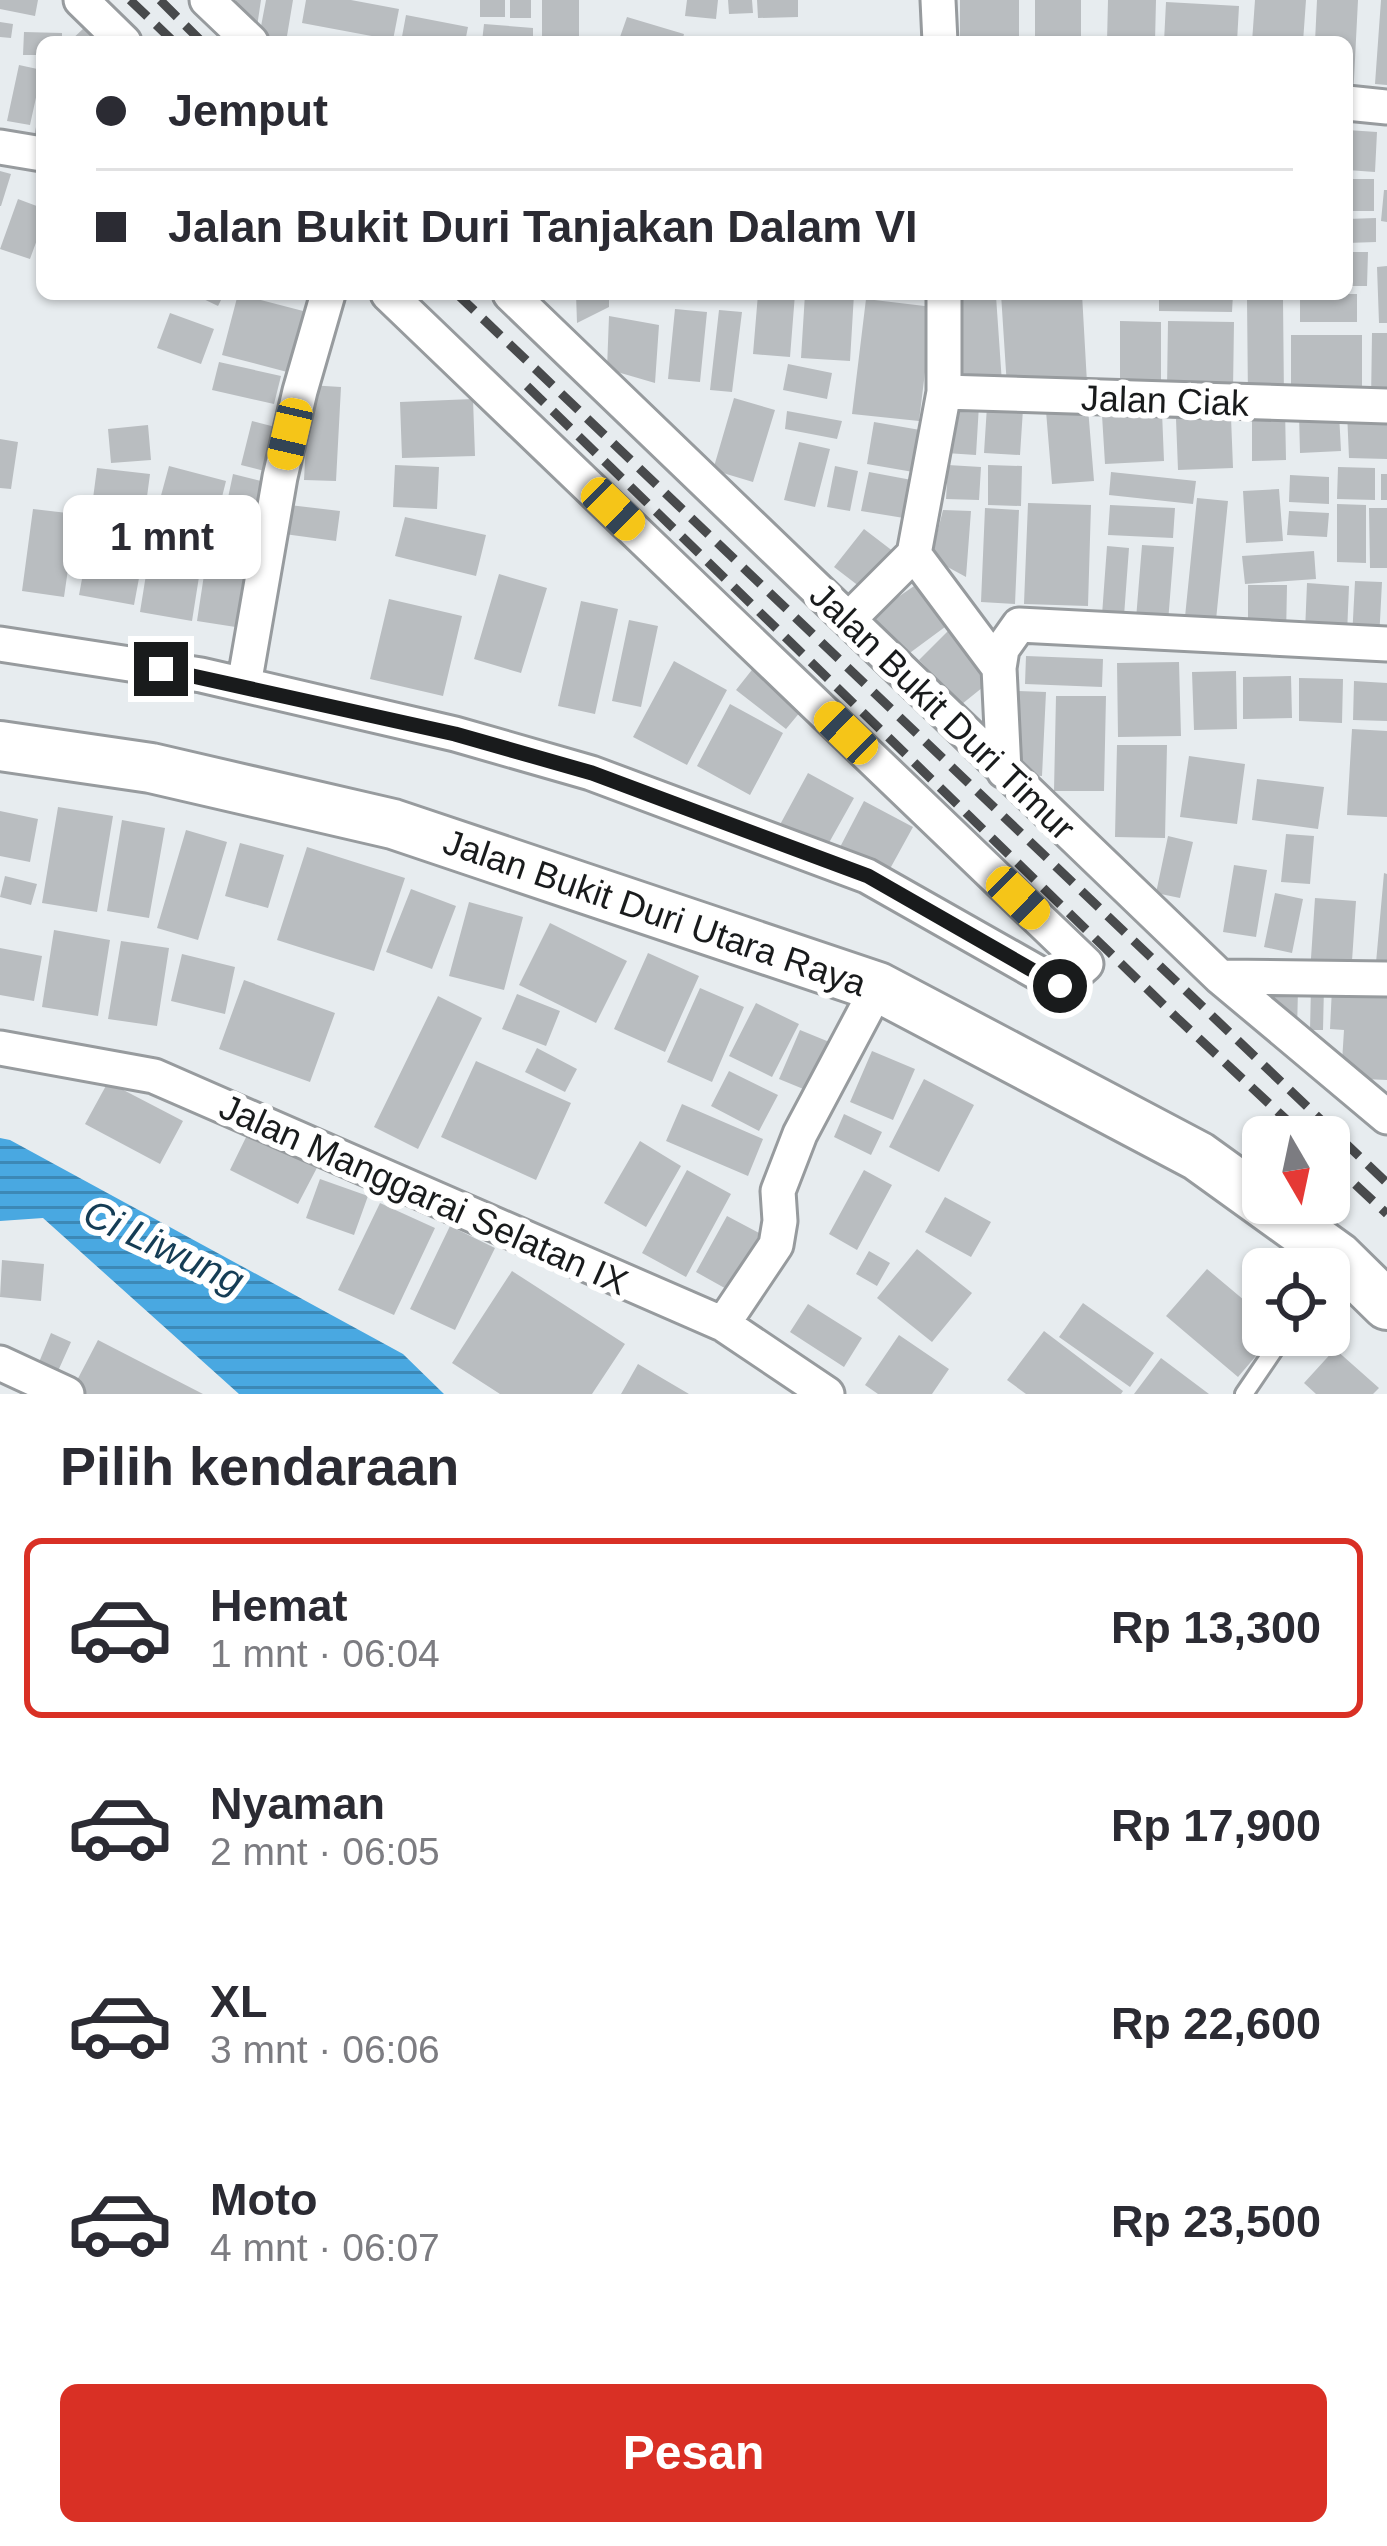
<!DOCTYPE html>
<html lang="id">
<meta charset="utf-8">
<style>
:root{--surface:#fff;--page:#f7f7f7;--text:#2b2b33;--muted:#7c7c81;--line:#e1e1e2;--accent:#d93025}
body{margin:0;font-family:Helvetica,sans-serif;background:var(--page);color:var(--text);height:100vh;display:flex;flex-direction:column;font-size:45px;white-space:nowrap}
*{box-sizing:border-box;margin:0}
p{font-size:39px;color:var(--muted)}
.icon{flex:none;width:66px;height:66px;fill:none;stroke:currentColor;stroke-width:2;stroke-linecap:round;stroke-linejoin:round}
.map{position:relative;height:1394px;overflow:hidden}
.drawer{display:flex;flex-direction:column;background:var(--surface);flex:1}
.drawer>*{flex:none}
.banner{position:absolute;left:36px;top:36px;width:1317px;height:264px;border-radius:18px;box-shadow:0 3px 9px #0004;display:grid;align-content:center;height:264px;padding:0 60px;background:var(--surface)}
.needle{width:78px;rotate:171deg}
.controls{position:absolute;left:1242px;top:1116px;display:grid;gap:24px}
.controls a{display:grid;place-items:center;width:108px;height:108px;border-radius:18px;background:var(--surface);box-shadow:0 3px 9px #0004;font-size:60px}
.end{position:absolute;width:54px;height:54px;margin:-27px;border:15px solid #191b1c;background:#fff;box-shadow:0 0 0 6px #fff}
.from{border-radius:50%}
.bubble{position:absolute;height:84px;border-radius:18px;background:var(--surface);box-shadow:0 3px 9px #0004;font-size:39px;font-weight:600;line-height:84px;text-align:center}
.car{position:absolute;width:36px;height:72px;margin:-36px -18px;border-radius:15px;box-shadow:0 0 9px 3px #0007;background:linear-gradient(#f5c518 24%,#345 0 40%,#f5c518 0 76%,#345 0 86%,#f5c518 0)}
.banner b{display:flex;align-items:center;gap:42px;height:114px;font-size:45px}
.banner b+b{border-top:3px solid var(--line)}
.banner i{width:30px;height:30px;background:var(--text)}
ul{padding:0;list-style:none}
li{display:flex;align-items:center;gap:36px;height:180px;margin:0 24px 18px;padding:0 36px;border:6px solid transparent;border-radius:18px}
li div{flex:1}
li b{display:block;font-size:45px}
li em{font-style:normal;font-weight:600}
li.on{border-color:var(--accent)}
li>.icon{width:108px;height:108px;stroke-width:1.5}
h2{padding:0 60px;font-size:54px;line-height:144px}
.cta{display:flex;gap:24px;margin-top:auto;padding:24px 60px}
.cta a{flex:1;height:138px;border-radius:18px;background:var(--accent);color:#fff;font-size:48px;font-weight:600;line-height:138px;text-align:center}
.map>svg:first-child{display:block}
</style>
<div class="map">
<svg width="1387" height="1394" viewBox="0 0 1387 1394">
<defs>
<pattern id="water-rules" width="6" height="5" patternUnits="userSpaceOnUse" patternTransform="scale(3)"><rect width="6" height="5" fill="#49a8e1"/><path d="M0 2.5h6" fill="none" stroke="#3c88b6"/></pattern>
</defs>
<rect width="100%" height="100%" fill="#e7ecef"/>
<!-- water -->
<path fill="url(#water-rules)" d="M 0,1138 L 10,1140 L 403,1354 L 444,1394 L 239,1394 L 43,1218 L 0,1221 Z"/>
<!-- building -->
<path fill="#b9bdc0" d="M 0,0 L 38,0 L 35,16 L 0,9 Z
M 236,0 L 261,0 L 255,40 L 233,17 Z
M 266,0 L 293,0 L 286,42 L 258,42 Z
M 306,0 L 351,0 L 399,9 L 393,40 L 302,23 Z
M 480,0 L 505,0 L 505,17 L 480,17 Z
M 510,0 L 531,0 L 531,18 L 510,18 Z
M 542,0 L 579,0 L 579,42 L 542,42 Z
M 687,0 L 718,0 L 716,19 L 685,16 Z
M 728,0 L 752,0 L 753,13 L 729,14 Z
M 757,0 L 798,0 L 798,17 L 758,18 Z
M 960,0 L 1019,0 L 1019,42 L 960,42 Z
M 1035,0 L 1081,0 L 1081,42 L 1035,42 Z
M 1108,0 L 1156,0 L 1155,42 L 1107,42 Z
M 1255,0 L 1306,0 L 1303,42 L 1252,42 Z
M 1317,0 L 1358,0 L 1353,99 L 1347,99 L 1347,42 L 1315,42 Z
M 1381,0 L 1387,0 L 1387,85 L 1375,84 Z
M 1166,2 L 1239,6 L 1237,42 L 1164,42 Z
M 406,15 L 468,27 L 465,42 L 401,42 Z
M 627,17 L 684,34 L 682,42 L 636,42 L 620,37 Z
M 0,22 L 13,24 L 11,38 L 0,37 Z
M 484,24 L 533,28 L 533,42 L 482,42 Z
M 84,28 L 99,42 L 69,42 Z
M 24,32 L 62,33 L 62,42 L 42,42 L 42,55 L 23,55 Z
M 19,65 L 42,70 L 30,125 L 7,121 Z
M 40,107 L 42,107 L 42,138 L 34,137 Z
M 1347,130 L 1377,132 L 1375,172 L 1347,170 Z
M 0,171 L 11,174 L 1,206 L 0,206 Z
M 1347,179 L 1374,179 L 1374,211 L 1347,211 Z
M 1384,190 L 1387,190 L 1387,222 L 1381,221 Z
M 18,199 L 42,208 L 42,226 L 30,259 L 0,249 Z
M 1376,218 L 1376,242 L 1347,243 L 1347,219 Z
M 1347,252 L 1368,252 L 1367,286 L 1347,286 Z
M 1387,266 L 1387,323 L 1379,323 L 1377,267 Z
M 193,294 L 224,294 L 218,306 Z
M 238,294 L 307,312 L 291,373 L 222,355 Z
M 576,294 L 609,294 L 609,307 L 577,323 Z
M 758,294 L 795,294 L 790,357 L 753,354 Z
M 805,294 L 854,294 L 850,361 L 801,358 Z
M 1001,294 L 1082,294 L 1087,383 L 1007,387 Z
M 1159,294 L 1233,294 L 1232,312 L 1159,311 Z
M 1300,294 L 1357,294 L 1357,322 L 1300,322 Z
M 996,296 L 1002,383 L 960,386 L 953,299 Z
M 866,299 L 933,307 L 919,421 L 852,414 Z
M 1247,299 L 1283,299 L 1284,400 L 1248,400 Z
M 675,309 L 707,312 L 700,382 L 668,379 Z
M 719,310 L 742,312 L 732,392 L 710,390 Z
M 170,313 L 214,329 L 201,364 L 157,348 Z
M 609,316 L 659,325 L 655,383 L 607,369 Z
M 1120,321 L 1161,322 L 1161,395 L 1120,395 Z
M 1168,321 L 1234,322 L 1233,390 L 1167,389 Z
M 1372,333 L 1387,333 L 1387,402 L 1371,402 Z
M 1291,335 L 1362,335 L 1362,404 L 1291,404 Z
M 219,362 L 281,376 L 274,404 L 212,390 Z
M 788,364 L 832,373 L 827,399 L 783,390 Z
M 309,385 L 341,387 L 336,481 L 304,480 Z
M 734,398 L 775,410 L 753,482 L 713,470 Z
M 473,399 L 475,456 L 402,458 L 400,402 Z
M 950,403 L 979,405 L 976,455 L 946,453 Z
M 987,406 L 1023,409 L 1020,455 L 984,453 Z
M 1088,408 L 1094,481 L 1052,484 L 1046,411 Z
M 1252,408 L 1285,408 L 1286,460 L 1252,461 Z
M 787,411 L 842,421 L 837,439 L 785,429 Z
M 1162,412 L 1164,461 L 1105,464 L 1102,415 Z
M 1347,412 L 1387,412 L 1387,459 L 1349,458 Z
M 1339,413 L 1341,451 L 1300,453 L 1299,414 Z
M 1231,417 L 1233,468 L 1178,470 L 1176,419 Z
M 252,421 L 283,429 L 272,473 L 241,465 Z
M 874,422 L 926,431 L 919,473 L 867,464 Z
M 148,425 L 151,460 L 111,463 L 108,429 Z
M 0,439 L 18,442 L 11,489 L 0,488 Z
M 799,442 L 830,449 L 815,507 L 784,500 Z
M 395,465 L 439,467 L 437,509 L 393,507 Z
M 948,465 L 981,467 L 979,500 L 946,499 Z
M 988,465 L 1022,466 L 1021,506 L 988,505 Z
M 169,466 L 226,481 L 214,529 L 156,514 Z
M 835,466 L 858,471 L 850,511 L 827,507 Z
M 1338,467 L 1375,468 L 1375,500 L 1337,499 Z
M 97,468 L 150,474 L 145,512 L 92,506 Z
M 869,472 L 917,481 L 910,519 L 861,511 Z
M 1111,472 L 1196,481 L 1193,504 L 1109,495 Z
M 233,474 L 269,483 L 256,538 L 221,531 Z
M 1381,474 L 1387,474 L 1387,500 L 1381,500 Z
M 1290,475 L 1329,477 L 1329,504 L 1289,502 Z
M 1279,489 L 1283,541 L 1246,543 L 1243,491 Z
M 1197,498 L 1228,501 L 1216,620 L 1185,617 Z
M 1028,503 L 1091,505 L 1088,606 L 1024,604 Z
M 281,504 L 340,511 L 336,541 L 277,533 Z
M 1337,504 L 1366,505 L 1366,563 L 1337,562 Z
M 1110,505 L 1175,508 L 1173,538 L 1108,535 Z
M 985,508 L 1019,510 L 1015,604 L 981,602 Z
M 1369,508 L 1387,508 L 1387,568 L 1370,568 Z
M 33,509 L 76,514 L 64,597 L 22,591 Z
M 943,510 L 971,511 L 966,577 L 931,558 Z
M 1289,511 L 1329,513 L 1327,537 L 1287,535 Z
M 405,517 L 486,535 L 476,576 L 395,556 Z
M 92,525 L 147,535 L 134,605 L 79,595 Z
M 864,529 L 894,552 L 864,590 L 834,567 Z
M 153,531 L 205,539 L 192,621 L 140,612 Z
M 209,542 L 255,549 L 242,628 L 197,621 Z
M 1142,545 L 1174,547 L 1168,622 L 1136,619 Z
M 1107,546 L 1129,548 L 1124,616 L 1102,615 Z
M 1314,551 L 1316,579 L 1245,584 L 1242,556 Z
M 499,574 L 547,588 L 521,673 L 474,659 Z
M 1355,581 L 1382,582 L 1379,640 L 1352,638 Z
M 1307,583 L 1349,586 L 1347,634 L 1305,632 Z
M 917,584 L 949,624 L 907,655 L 872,615 Z
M 1248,585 L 1287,585 L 1286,637 L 1248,636 Z
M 389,599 L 462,616 L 443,696 L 370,679 Z
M 581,601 L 618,609 L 595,714 L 558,706 Z
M 629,620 L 658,626 L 641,707 L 612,701 Z
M 948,631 L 993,679 L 962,704 L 919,660 Z
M 1026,656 L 1103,659 L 1102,687 L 1025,684 Z
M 674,661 L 727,690 L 687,765 L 633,737 Z
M 1179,662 L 1181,736 L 1118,737 L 1117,663 Z
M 755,666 L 806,705 L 786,729 L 736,690 Z
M 1236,671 L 1237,729 L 1194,730 L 1192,672 Z
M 1291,676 L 1292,718 L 1243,719 L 1243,677 Z
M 1299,678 L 1343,679 L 1342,723 L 1299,721 Z
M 1354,681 L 1387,683 L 1387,721 L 1353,720 Z
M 1018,691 L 1046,692 L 1042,776 L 1014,774 Z
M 1056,696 L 1106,696 L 1104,791 L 1054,791 Z
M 730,704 L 783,733 L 750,795 L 697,766 Z
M 1352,729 L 1387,731 L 1387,817 L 1347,815 Z
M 1117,745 L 1167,745 L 1165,838 L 1115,837 Z
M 1189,756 L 1245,764 L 1237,824 L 1180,817 Z
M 808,773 L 854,798 L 821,857 L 776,832 Z
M 1257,779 L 1324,787 L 1318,829 L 1252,820 Z
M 864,801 L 913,827 L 886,876 L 838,851 Z
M 58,807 L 113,816 L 97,912 L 42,903 Z
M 0,811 L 38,819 L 30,862 L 0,856 Z
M 122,820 L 165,828 L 149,918 L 107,911 Z
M 186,830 L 227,842 L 198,940 L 157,928 Z
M 1286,834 L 1314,836 L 1310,884 L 1281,882 Z
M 1168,836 L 1193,842 L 1180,898 L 1156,893 Z
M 240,843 L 284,855 L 268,908 L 225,896 Z
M 307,847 L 405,878 L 374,971 L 277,940 Z
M 1234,865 L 1267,870 L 1256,937 L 1223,932 Z
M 1384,873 L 1387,874 L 1387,975 L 1375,974 Z
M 5,876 L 37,884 L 31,905 L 0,897 Z
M 411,889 L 456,906 L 432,969 L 386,952 Z
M 1275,893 L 1303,899 L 1292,953 L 1264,947 Z
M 1315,898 L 1356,901 L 1351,976 L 1310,973 Z
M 469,902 L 523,917 L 504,990 L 449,976 Z
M 550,923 L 627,961 L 596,1023 L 519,985 Z
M 54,930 L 110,940 L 98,1016 L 42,1007 Z
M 121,941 L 169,948 L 157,1026 L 108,1019 Z
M 0,948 L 42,956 L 34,1001 L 0,995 Z
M 648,953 L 699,976 L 665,1052 L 614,1029 Z
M 182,954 L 235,967 L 225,1014 L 171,1001 Z
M 244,980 L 335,1013 L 310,1082 L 219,1049 Z
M 1311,987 L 1324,987 L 1323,1030 L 1310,1030 Z
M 700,988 L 744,1007 L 712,1082 L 667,1062 Z
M 1332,988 L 1387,991 L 1387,1080 L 1341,1078 L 1344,1030 L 1330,1029 Z
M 1298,989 L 1297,1032 L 1267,1007 L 1269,990 Z
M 517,994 L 560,1011 L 546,1046 L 502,1029 Z
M 438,996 L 482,1018 L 418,1149 L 374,1127 Z
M 756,1003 L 799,1024 L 772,1077 L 729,1056 Z
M 800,1030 L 844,1048 L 818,1095 L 779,1079 Z
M 537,1048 L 577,1069 L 565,1092 L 525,1072 Z
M 872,1051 L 915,1069 L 893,1120 L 850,1102 Z
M 476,1061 L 571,1103 L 536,1180 L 441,1137 Z
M 729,1071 L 778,1095 L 759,1131 L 711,1106 Z
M 924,1079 L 974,1105 L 939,1172 L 889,1147 Z
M 108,1082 L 183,1121 L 160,1164 L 85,1124 Z
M 682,1104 L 763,1139 L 748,1176 L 666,1141 Z
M 844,1114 L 882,1132 L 871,1155 L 834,1137 Z
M 251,1127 L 320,1162 L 298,1204 L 230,1170 Z
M 640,1141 L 681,1166 L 646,1227 L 604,1203 Z
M 687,1170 L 731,1194 L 686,1277 L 642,1253 Z
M 864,1170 L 892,1185 L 857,1250 L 829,1234 Z
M 320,1179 L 368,1196 L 354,1235 L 306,1218 Z
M 945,1197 L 991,1222 L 971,1257 L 925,1232 Z
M 380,1203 L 435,1228 L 394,1315 L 338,1290 Z
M 727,1216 L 761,1234 L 730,1291 L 696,1272 Z
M 450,1226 L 495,1248 L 455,1330 L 410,1309 Z
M 917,1249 L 972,1293 L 932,1342 L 877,1298 Z
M 869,1251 L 890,1263 L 877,1286 L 856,1274 Z
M 2,1260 L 44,1264 L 41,1301 L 0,1297 Z
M 1207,1269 L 1263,1316 L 1263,1335 L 1274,1335 L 1238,1377 L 1166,1316 Z
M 512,1271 L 625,1344 L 592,1394 L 500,1394 L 452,1363 Z
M 1083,1303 L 1154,1353 L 1130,1387 L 1059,1337 Z
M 808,1304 L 862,1338 L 844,1367 L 790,1332 Z
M 1044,1331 L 1123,1391 L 1121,1394 L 1026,1394 L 1007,1380 Z
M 51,1333 L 71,1342 L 54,1380 L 35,1372 Z
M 899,1335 L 949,1369 L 932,1394 L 878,1394 L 865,1385 Z
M 98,1340 L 203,1394 L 84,1394 L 73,1388 Z
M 1335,1349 L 1379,1388 L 1373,1394 L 1316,1394 L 1304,1383 Z
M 1161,1358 L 1209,1394 L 1134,1394 Z
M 638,1364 L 689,1394 L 621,1394 Z"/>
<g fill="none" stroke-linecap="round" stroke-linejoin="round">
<defs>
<path id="lane" d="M 1244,1394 L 1284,1335"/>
<path id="street" d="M 81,0 L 124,42
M 207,0 L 251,42
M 938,0 L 940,42
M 1347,103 L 1387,107
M 0,147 L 42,154
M 510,294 L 1220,977 L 1387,1117
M 944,392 L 1387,406
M 914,554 L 999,668 L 1004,771
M 849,619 L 914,554 L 944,392 L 944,294
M 0,644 L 201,675 L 455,734 L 591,773 L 867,876 L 1061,986 L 1086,964 L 388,294
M 999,668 L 1002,649 L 1019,625 L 1387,644
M 244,685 L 280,477 L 300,391 L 328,294
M 1220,977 L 1387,979
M 0,1048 L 154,1076 L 723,1324 L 827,1394
M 723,1324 L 776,1245 L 780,1221 L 778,1191 L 800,1134 L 878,987
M 0,1363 L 67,1394"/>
<path id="secondary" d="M 0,746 L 151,768 L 393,824 L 878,987 L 1198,1156 L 1338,1257 L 1387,1305"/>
</defs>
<!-- lane casing -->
<use href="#lane" stroke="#979b9e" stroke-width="22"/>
<!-- street casing -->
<use href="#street" stroke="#979b9e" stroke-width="39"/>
<!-- secondary casing -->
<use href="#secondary" stroke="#979b9e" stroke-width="54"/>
<!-- lane -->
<use href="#lane" stroke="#fff" stroke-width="16"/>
<!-- street -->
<use href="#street" stroke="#fff" stroke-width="33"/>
<!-- secondary -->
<use href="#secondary" stroke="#fff" stroke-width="48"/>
<!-- rail -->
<path stroke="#484a4c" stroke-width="9" stroke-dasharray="24 12" stroke-linecap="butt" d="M 130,0 L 174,42
M 160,0 L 202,42
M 457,294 L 1387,1183
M 527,386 L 1177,1018 L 1305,1137
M 1329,1160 L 1387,1214"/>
</g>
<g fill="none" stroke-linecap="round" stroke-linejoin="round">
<!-- route -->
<path stroke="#191b1c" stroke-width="15" d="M 161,669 L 455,734 L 592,773 L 868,876 L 1060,986"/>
</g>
<g text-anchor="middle" stroke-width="12" stroke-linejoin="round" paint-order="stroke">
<!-- street labels -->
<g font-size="36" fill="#191b1c" stroke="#fff">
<text transform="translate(1165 400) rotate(2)" y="13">Jalan Ciak</text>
<text transform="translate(943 711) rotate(44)" y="13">Jalan Bukit Duri Timur</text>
<text transform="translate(655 912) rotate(19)" y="13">Jalan Bukit Duri Utara Raya</text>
<text transform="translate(424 1194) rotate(24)" y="13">Jalan Manggarai Selatan IX</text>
</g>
<!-- water labels -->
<g font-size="39" font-style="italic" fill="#153d55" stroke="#fff">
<text transform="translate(164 1246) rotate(25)" y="14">Ci Liwung</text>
</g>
</g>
</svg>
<div class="controls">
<a><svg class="needle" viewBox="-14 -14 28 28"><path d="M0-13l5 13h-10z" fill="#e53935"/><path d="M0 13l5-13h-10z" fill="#7c7c81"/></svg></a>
<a><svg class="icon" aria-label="locate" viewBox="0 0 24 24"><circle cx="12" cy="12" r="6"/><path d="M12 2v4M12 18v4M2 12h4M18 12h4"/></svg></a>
</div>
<i class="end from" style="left:1060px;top:986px"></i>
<i class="end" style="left:161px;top:669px"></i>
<div class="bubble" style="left:63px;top:495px;width:198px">1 mnt</div>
<i class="car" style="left:290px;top:434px;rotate:193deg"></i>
<i class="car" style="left:613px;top:509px;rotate:134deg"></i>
<i class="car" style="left:846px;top:733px;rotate:314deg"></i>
<i class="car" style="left:1018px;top:898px;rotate:134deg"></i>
<div class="banner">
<b><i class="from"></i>Jemput</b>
<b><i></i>Jalan Bukit Duri Tanjakan Dalam VI</b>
</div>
</div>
<section class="drawer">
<h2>Pilih kendaraan</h2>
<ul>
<li class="on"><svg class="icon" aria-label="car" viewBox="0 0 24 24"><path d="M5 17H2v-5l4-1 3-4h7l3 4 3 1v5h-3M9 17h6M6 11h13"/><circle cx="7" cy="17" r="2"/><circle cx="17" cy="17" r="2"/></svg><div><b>Hemat</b><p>1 mnt · 06:04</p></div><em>Rp 13,300</em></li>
<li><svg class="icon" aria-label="car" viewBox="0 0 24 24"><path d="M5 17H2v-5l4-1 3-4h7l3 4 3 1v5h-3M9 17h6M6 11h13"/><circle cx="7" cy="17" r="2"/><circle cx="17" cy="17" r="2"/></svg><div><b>Nyaman</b><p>2 mnt · 06:05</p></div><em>Rp 17,900</em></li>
<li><svg class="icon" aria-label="car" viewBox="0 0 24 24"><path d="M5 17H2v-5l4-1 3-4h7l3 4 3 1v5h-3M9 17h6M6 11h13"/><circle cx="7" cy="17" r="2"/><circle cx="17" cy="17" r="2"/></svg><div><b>XL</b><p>3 mnt · 06:06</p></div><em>Rp 22,600</em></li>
<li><svg class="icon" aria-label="car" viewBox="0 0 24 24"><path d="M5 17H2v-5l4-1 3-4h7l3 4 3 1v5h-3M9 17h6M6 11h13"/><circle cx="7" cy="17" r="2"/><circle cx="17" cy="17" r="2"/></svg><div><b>Moto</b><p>4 mnt · 06:07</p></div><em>Rp 23,500</em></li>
</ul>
<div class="cta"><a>Pesan</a></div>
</section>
